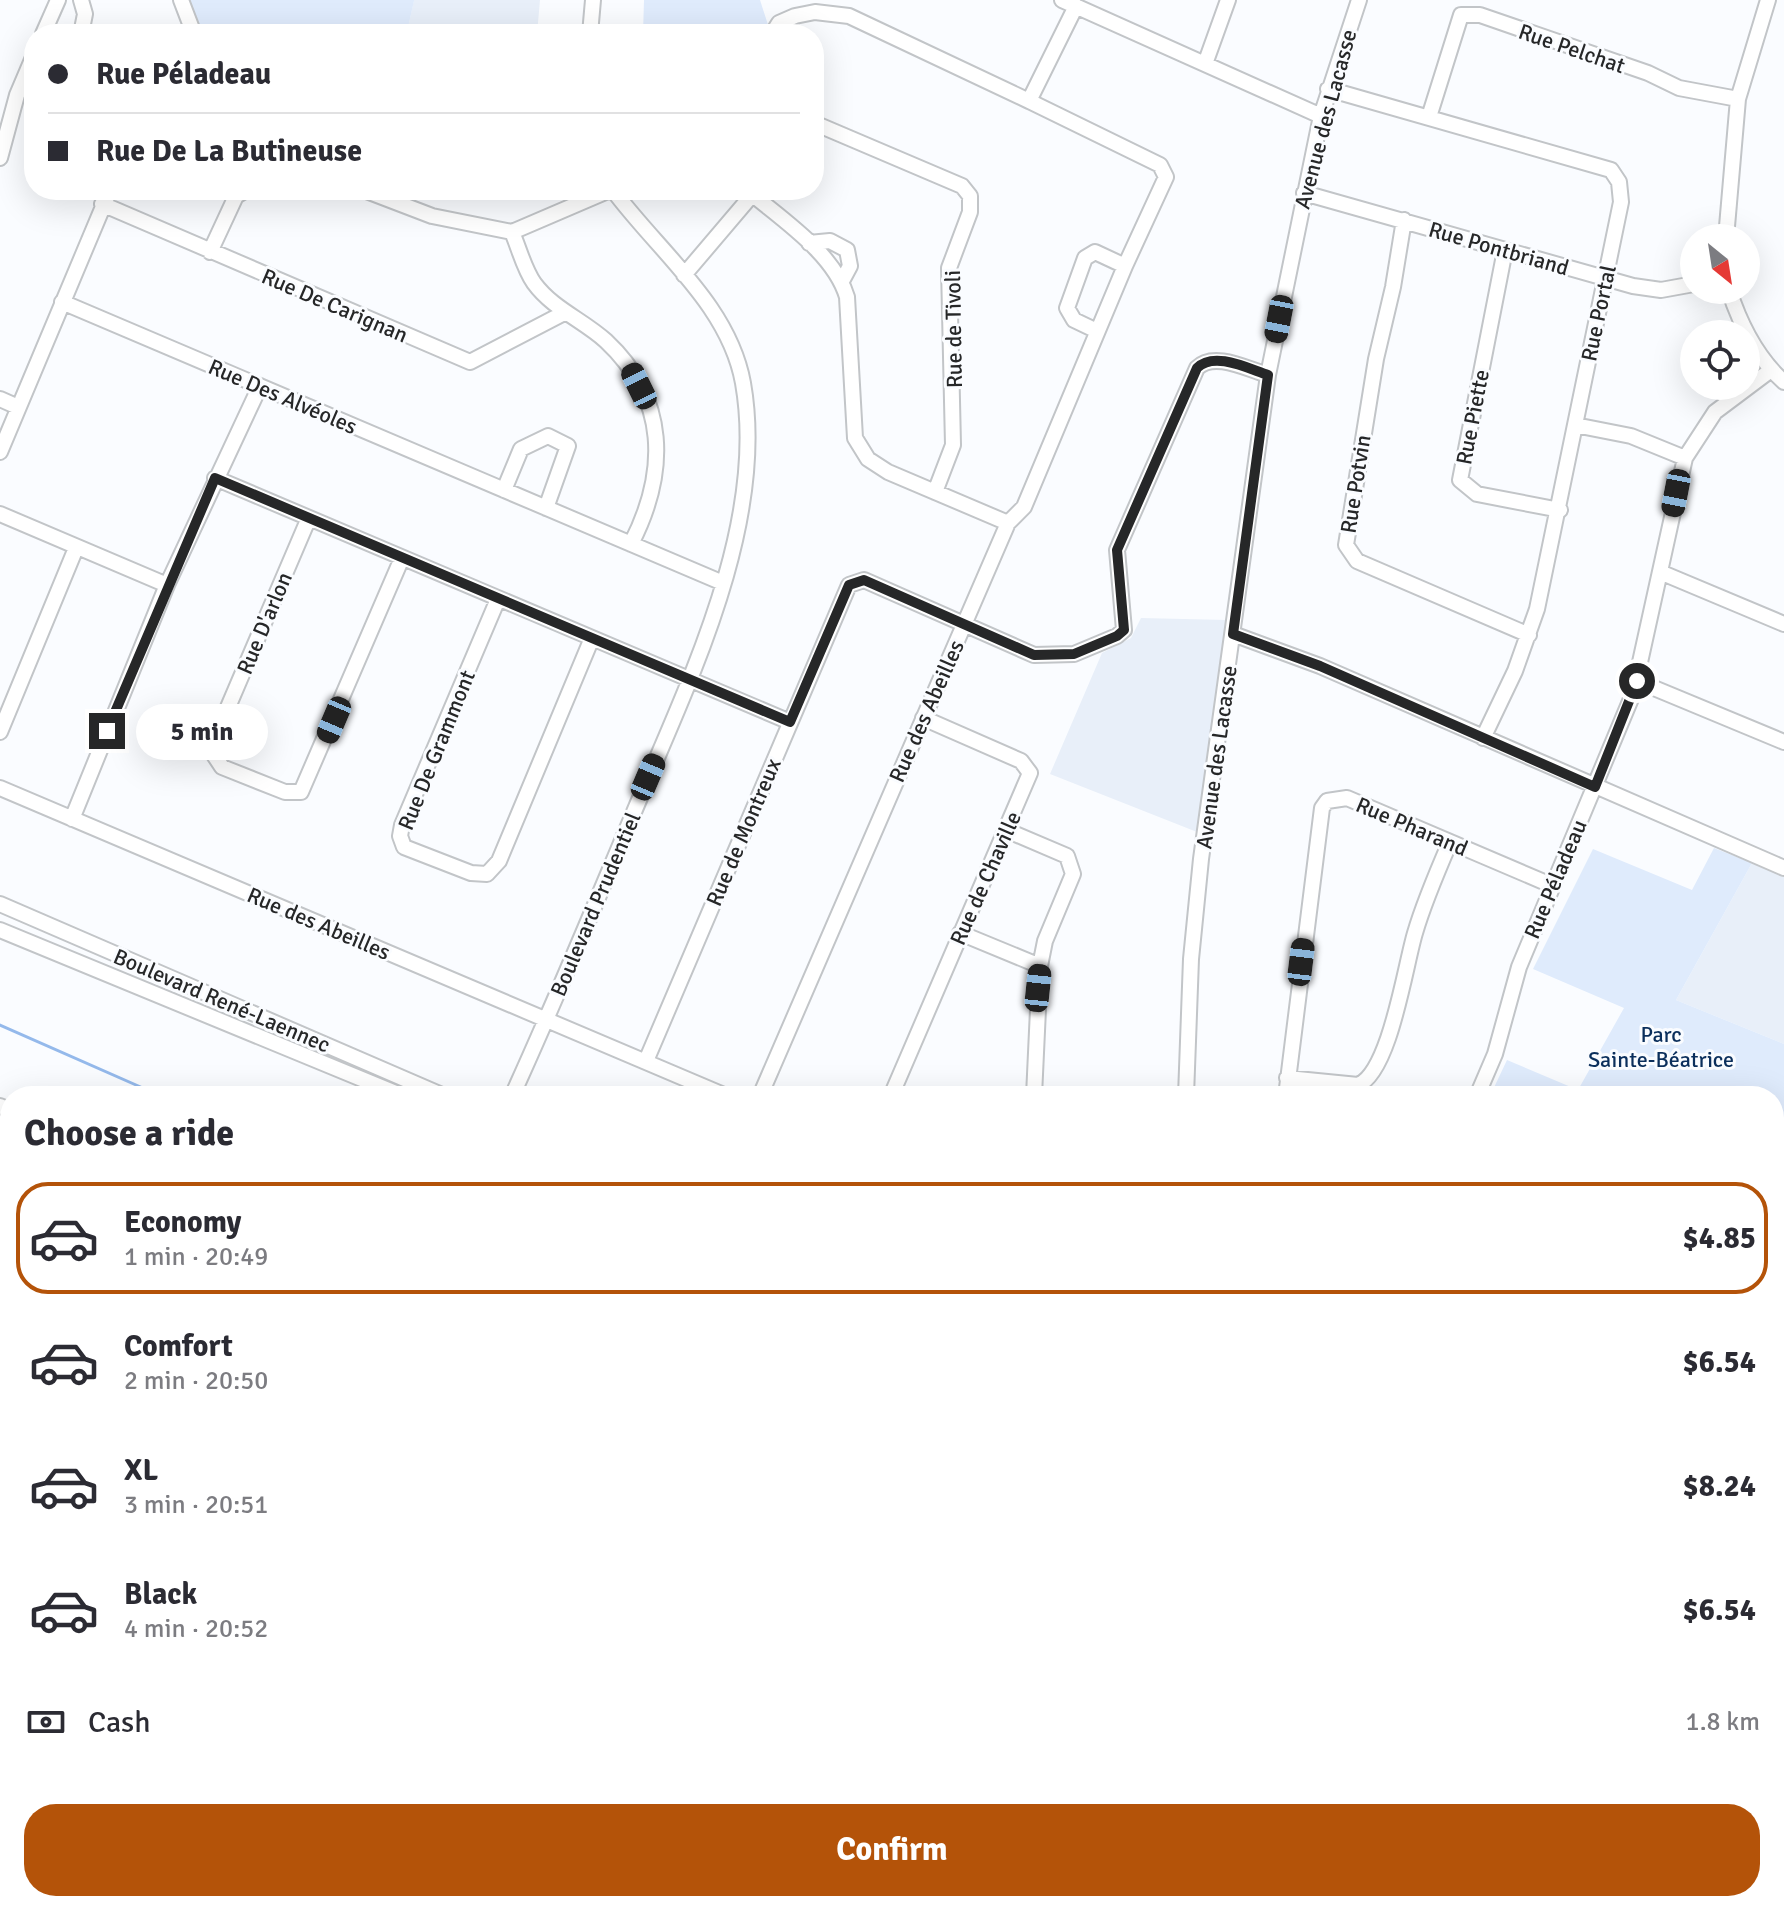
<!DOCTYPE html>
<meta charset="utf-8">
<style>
:root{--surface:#fff;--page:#f2f2f3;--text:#2b2b33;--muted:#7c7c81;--line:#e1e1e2;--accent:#b45309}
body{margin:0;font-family:Signika,sans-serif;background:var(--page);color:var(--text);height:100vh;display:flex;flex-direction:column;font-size:30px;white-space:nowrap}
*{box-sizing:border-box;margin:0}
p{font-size:26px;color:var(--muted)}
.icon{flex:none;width:44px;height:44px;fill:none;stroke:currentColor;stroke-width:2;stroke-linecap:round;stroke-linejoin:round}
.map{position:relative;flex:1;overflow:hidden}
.sheet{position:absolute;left:0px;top:1086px;width:1784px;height:826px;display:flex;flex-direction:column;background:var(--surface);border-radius:32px 32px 0 0;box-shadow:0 8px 32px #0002}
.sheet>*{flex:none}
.top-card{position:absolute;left:24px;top:24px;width:800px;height:176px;border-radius:32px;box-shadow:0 8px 32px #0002;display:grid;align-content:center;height:176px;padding:0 24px;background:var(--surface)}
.needle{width:52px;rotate:150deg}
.fabs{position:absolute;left:1680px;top:224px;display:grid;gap:16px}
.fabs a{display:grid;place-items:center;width:80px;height:80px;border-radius:50%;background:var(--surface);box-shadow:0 8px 32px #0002;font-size:40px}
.end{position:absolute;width:36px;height:36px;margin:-18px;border:10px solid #262728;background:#fff;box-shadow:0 0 0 4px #fff}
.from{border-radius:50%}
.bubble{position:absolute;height:56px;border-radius:28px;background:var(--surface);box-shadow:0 8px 32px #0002;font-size:26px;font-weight:700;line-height:56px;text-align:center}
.car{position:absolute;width:24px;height:48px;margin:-24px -12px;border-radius:10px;box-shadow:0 0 6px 2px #0007;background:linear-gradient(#222 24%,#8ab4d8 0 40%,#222 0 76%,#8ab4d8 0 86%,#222 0)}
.top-card b{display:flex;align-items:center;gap:28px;height:76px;font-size:30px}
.top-card b+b{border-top:2px solid var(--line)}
.top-card i{width:20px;height:20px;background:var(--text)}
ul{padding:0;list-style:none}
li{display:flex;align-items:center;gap:24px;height:112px;margin:0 16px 12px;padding:0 8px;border:4px solid transparent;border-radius:32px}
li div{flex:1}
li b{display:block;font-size:30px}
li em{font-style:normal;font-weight:700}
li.current{border-color:var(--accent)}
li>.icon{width:72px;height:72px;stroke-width:1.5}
h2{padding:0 24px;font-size:36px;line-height:96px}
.pay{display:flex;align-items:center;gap:20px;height:88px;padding:0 24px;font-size:30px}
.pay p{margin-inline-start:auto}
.primary-button{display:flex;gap:16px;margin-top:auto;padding:16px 24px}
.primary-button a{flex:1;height:92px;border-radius:32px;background:var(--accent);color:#fff;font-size:32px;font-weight:700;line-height:92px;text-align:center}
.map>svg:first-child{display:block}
</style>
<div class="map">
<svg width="1784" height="1911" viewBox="0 0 1784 1911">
<rect width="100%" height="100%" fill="#fafcff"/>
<!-- built -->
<path fill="#e8eff9" d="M 414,0 L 540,0 L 537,34 L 411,34 L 407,32 Z
M 1141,618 L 1227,620 L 1197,832 L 1050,774 L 1102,653 L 1131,638 Z
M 1752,863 L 1784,877 L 1784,1044 L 1676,1000 Z"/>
<!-- green -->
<path fill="#dfebfc" d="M 188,0 L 414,0 L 414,1 L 407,32 L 411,34 L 203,34 Z
M 644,0 L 760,0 L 770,31 L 768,34 L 643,34 Z
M 1714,848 L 1752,863 L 1676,1000 L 1784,1044 L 1784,1159 L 1774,1176 L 1774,1096 L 1490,1096 L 1507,1060 L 1578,1090 L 1624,1008 L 1533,969 L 1593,849 L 1692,890 Z
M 1784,1319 L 1784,1911 L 1482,1911 L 1462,1902 L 1774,1902 L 1774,1337 Z"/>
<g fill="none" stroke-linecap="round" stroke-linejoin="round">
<!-- stream -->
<path stroke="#94b9eb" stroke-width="3" d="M 0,1025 L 161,1096
M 1232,1902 L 1236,1911"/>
<defs>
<path id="minor" d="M 181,0 L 194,34
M 1062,0 L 1321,116
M 43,34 L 58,0
M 81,34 L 85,14 L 81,0
M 590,34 L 593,0
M 772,34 L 779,23 L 795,16 L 815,12 L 849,16 L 1029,101
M 1205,64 L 1228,0
M 1328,89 L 1611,170 L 1619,182 L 1621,202 L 1537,609 L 1515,671 L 1483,738
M 1429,117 L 1461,15 L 1480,15 L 1648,73 L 1679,88 L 1738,99
M 814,123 L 962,186 L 970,196 L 970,212 L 949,268 L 953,445 L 935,492
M 0,158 L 17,95 L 34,55
M 364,190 L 432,216 L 512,232 L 610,190
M 747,190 C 781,219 834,253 847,297 L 855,438 L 868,459 L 888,472 L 1008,523
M 1304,193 L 1633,286 L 1661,290 L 1694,284
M 102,204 L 470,362 L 564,313
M 1404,220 L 1393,287 L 1376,359 L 1346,545 L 1357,561 L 1529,635
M 512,232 C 519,248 524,269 534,283 C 553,309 583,320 606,341 C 668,399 668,472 631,544
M 1726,238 L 1738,99 L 1768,0
M 809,243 L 830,241 L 847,250 L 850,266 L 842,281
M 1505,250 L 1460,480 L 1477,494 L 1560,510
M 210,252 L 236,196 L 246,190
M 684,275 L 752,195
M 1729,290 C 1740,324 1757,358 1784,382
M 62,302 L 723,583
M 1097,331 L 1074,320 L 1067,308 L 1085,258 L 1095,252 L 1125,266
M 0,399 L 18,407
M 1575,425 L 1631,436 L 1685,458
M 0,452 L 110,190
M 215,478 L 790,722
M 504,490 L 521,449 L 548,436 L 568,446 L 546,508
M 0,514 L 167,585
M 308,520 L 217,733 L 212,752 L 222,767 L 285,792 L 301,792 L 402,558
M 1660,572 L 1784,624
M 498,599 L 402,825 L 400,836 L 404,847 L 471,873 L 487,874 L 499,861 L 592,638
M 1233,634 L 1320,666 L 1784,868
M 1637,681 L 1784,742
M 0,732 L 76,548
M 0,788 L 726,1096
M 72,819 L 167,585 L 260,386
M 1006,830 L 1067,856 L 1073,874 L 1045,941 L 1040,966 L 1034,1096
M 0,904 L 444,1096
M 0,930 L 403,1096
M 960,933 L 1040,966
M 646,1061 L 849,585 L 864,580 L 1034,655 L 1074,654 L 1117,636 L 1124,630 L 1117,550 L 1197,368 C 1214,351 1247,369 1268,375
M 1287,1078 L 1358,1085 C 1390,1072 1405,966 1415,933 C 1424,902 1437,872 1450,842
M 512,1096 C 555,1002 594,907 634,812 C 687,685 768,524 743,383 C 729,305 658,251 613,190
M 760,1096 L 1008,523 L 1024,507 L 1125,266 L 1166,177 L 1160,165 L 1029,101 L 1076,6
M 891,1096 L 1030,773 L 1021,761 L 923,718
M 1186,1096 L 1191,959 L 1201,859 L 1268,375 L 1321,116 L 1359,0
M 1286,1096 L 1322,808 L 1327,801 L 1347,798 L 1551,885
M 1477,1096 L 1495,1054 L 1519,967 L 1633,694 L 1685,458 L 1715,412 L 1771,370
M 0,1106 L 10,1110
M 0,1225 L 10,1229
M 0,1363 L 10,1341
M 0,1444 L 10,1449
M 0,1556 L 10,1560
M 0,1678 L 10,1682
M 0,1860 L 10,1835
M 0,1900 L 28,1911
M 200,1902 L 203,1911
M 308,1902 L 310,1911
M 416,1902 L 419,1911
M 450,1902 L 471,1911
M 713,1902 L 737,1911
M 95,1911 L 99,1902
M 684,1911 L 686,1902
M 790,1911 L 792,1902
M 904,1911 L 906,1902"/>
</defs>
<!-- minor casing -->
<use href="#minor" stroke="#c2c5c8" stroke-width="18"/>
<!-- minor -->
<use href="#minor" stroke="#fff" stroke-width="14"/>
</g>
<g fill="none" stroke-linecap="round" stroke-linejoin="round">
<!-- route -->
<path stroke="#262728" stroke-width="10" d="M 107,731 L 215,478 L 790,722 L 849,585 L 864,580 L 1034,655 L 1074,654 L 1117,636 L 1124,630 L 1117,550 L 1197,368 C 1214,351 1247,368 1268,375 L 1233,634 L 1320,666 L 1595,787 L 1637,681"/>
</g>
<g text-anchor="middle" stroke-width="6" stroke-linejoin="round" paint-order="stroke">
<!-- street labels -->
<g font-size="22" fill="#262728" stroke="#fafcff">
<text transform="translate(1572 48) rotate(19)" y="8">Rue Pelchat</text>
<text transform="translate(1325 119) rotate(-75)" y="8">Avenue des Lacasse</text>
<text transform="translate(1499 248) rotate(16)" y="8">Rue Pontbriand</text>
<text transform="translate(335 305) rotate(23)" y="8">Rue De Carignan</text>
<text transform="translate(1598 313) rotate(-78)" y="8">Rue Portal</text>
<text transform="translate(953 329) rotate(-91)" y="8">Rue de Tivoli</text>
<text transform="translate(283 396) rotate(23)" y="8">Rue Des Alvéoles</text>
<text transform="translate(1472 417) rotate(-79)" y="8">Rue Piette</text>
<text transform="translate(1355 484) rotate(-81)" y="8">Rue Potvin</text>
<text transform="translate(264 623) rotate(-67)" y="8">Rue D'arlon</text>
<text transform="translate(926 711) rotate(-66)" y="8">Rue des Abeilles</text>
<text transform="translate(436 750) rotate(-68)" y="8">Rue De Grammont</text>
<text transform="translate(1216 757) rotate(-82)" y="8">Avenue des Lacasse</text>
<text transform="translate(1412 826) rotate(23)" y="8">Rue Pharand</text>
<text transform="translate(743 832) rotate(-67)" y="8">Rue de Montreux</text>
<text transform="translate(985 878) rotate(-66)" y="8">Rue de Chaville</text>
<text transform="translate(1555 879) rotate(-67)" y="8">Rue Péladeau</text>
<text transform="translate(595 904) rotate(-67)" y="8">Boulevard Prudentiel</text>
<text transform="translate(319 923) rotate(23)" y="8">Rue des Abeilles</text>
<text transform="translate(222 1000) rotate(23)" y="8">Boulevard René-Laennec</text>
</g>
<!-- park labels -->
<g font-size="22" fill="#0b2f5c" stroke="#fafcff">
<text x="1661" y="1042">Parc<tspan x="1661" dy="25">Sainte-Béatrice</tspan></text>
</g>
</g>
</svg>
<div class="fabs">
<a><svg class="needle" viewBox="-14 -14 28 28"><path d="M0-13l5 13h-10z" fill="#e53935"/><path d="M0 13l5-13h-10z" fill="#7c7c81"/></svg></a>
<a><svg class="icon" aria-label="locate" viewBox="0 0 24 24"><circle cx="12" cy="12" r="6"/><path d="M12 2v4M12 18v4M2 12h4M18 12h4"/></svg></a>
</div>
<i class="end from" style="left:1637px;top:681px"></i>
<i class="end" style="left:107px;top:731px"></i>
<div class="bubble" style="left:136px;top:704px;width:132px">5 min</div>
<i class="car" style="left:1279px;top:319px;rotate:191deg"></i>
<i class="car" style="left:639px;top:386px;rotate:334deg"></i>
<i class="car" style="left:1676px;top:493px;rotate:191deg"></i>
<i class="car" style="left:334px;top:720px;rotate:203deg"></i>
<i class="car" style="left:648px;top:777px;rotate:23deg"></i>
<i class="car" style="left:1301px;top:962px;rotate:7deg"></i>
<i class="car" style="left:1038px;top:988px;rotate:6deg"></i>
<div class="top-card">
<b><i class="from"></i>Rue Péladeau</b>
<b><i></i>Rue De La Butineuse</b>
</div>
<section class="sheet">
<h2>Choose a ride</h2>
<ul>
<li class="current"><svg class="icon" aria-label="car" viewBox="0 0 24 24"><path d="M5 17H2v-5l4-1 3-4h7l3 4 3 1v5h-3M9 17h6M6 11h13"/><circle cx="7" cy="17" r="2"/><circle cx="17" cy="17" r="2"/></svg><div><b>Economy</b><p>1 min · 20:49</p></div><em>$4.85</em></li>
<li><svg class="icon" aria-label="car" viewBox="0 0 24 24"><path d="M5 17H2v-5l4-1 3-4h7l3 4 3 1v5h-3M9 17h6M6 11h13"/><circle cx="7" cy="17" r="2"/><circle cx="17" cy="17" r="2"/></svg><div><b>Comfort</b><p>2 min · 20:50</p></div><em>$6.54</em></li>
<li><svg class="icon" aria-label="car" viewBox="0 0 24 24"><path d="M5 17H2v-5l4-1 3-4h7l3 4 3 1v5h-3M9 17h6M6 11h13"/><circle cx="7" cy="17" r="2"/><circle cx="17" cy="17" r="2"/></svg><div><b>XL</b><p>3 min · 20:51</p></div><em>$8.24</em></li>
<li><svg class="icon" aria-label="car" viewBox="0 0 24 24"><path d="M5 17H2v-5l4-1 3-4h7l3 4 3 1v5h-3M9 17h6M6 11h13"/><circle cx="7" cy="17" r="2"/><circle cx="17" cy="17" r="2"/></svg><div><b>Black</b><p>4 min · 20:52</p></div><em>$6.54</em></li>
</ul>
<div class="pay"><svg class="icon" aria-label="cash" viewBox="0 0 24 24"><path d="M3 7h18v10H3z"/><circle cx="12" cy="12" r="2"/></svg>Cash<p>1.8 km</p></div>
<div class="primary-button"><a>Confirm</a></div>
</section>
</div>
